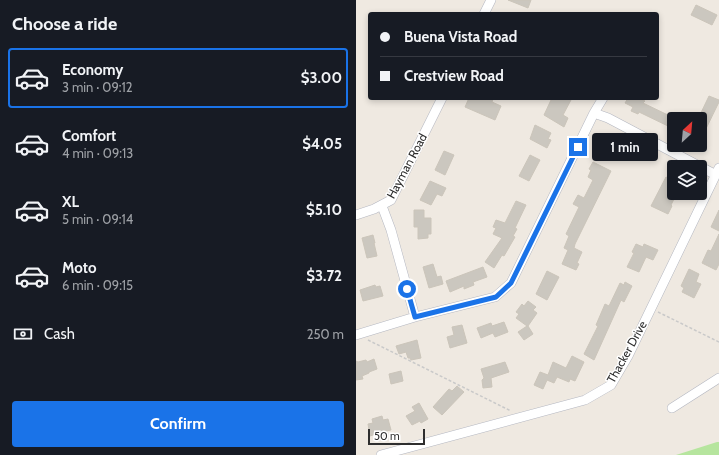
<!DOCTYPE html>
<meta charset="utf-8">
<style>
:root{--surface:#171b24;--page:#20242c;--text:#f1f3f6;--muted:#9ea1a6;--line:#363941;--accent:#1a73e8}
body{margin:0;font-family:Cabin,sans-serif;background:var(--page);color:var(--text);height:100vh;display:flex;flex-direction:column;font-size:15px;white-space:nowrap}
*{box-sizing:border-box;margin:0}
p{font-size:13px;color:var(--muted)}
.icon{flex:none;width:22px;height:22px;fill:none;stroke:currentColor;stroke-width:2;stroke-linecap:round;stroke-linejoin:round}
.map{position:relative;flex:1;overflow:hidden}
.side{display:flex;flex-direction:column;background:var(--surface);width:356px}
.side>*{flex:none}
.top-card{position:absolute;left:12px;top:12px;width:291px;height:88px;border-radius:4px;box-shadow:0 2px 6px #0003;display:grid;align-content:center;height:88px;padding:0 12px;background:var(--surface)}
.needle{width:26px;rotate:26deg}
.tools{position:absolute;left:311px;top:112px;display:grid;gap:8px}
.tools a{display:grid;place-items:center;width:40px;height:40px;border-radius:4px;background:var(--surface);box-shadow:0 2px 6px #0003;font-size:20px}
.scale{position:absolute;left:12px;bottom:10px;width:57px;box-sizing:border-box;padding-left:4px;border:2px solid #2e2e2e;border-top:0;font-size:11px;line-height:14px;white-space:nowrap;color:#2e2e2e;-webkit-text-stroke:3px #fff;paint-order:stroke}
.end{position:absolute;width:18px;height:18px;margin:-9px;border:5px solid #1a73e8;background:#fff;box-shadow:0 0 0 2px #fff}
.from{border-radius:50%}
.bubble{position:absolute;height:28px;border-radius:4px;background:var(--surface);box-shadow:0 2px 6px #0003;font-size:13px;font-weight:700;line-height:28px;text-align:center}
.top-card b{display:flex;align-items:center;gap:14px;height:38px;font-size:15px}
.top-card b+b{border-top:1px solid var(--line)}
.top-card i{width:10px;height:10px;background:var(--text)}
ul{padding:0;list-style:none}
li{display:flex;align-items:center;gap:12px;height:60px;margin:0 8px 6px;padding:0 4px;border:2px solid transparent;border-radius:4px}
li div{flex:1}
li b{display:block;font-size:15px}
li em{font-style:normal;font-weight:700}
li.current{border-color:var(--accent)}
li>.icon{width:36px;height:36px;stroke-width:1.5}
h2{padding:0 12px;font-size:18px;line-height:48px}
.pay{display:flex;align-items:center;gap:10px;height:44px;padding:0 12px;font-size:15px}
.pay p{margin-inline-start:auto}
.primary-button{display:flex;gap:8px;margin-top:auto;padding:8px 12px}
.primary-button a{flex:1;height:46px;border-radius:4px;background:var(--accent);color:#fff;font-size:16px;font-weight:700;line-height:46px;text-align:center}
main{display:flex;flex:1;min-height:0}
.map>svg:first-child{display:block}
</style>
<main>
<section class="side">
<h2>Choose a ride</h2>
<ul>
<li class="current"><svg class="icon" aria-label="car" viewBox="0 0 24 24"><path d="M5 17H2v-5l4-1 3-4h7l3 4 3 1v5h-3M9 17h6M6 11h13"/><circle cx="7" cy="17" r="2"/><circle cx="17" cy="17" r="2"/></svg><div><b>Economy</b><p>3 min · 09:12</p></div><em>$3.00</em></li>
<li><svg class="icon" aria-label="car" viewBox="0 0 24 24"><path d="M5 17H2v-5l4-1 3-4h7l3 4 3 1v5h-3M9 17h6M6 11h13"/><circle cx="7" cy="17" r="2"/><circle cx="17" cy="17" r="2"/></svg><div><b>Comfort</b><p>4 min · 09:13</p></div><em>$4.05</em></li>
<li><svg class="icon" aria-label="car" viewBox="0 0 24 24"><path d="M5 17H2v-5l4-1 3-4h7l3 4 3 1v5h-3M9 17h6M6 11h13"/><circle cx="7" cy="17" r="2"/><circle cx="17" cy="17" r="2"/></svg><div><b>XL</b><p>5 min · 09:14</p></div><em>$5.10</em></li>
<li><svg class="icon" aria-label="car" viewBox="0 0 24 24"><path d="M5 17H2v-5l4-1 3-4h7l3 4 3 1v5h-3M9 17h6M6 11h13"/><circle cx="7" cy="17" r="2"/><circle cx="17" cy="17" r="2"/></svg><div><b>Moto</b><p>6 min · 09:15</p></div><em>$3.72</em></li>
</ul>
<div class="pay"><svg class="icon" aria-label="cash" viewBox="0 0 24 24"><path d="M3 7h18v10H3z"/><circle cx="12" cy="12" r="2"/></svg>Cash<p>250 m</p></div>
<div class="primary-button"><a>Confirm</a></div>
</section>
<div class="map">
<svg width="363" height="455" viewBox="0 0 363 455">
<rect width="100%" height="100%" fill="#efe9e1"/>
<!-- green -->
<path fill="#b6e59e" d="M 361,442 L 363,442 L 363,455 L 320,455 Z"/>
<!-- building -->
<path fill="#cbc7bf" stroke="#cbc5ba" d="M 152,0 L 175,0 L 172,8 Z
M 340,5 L 361,15 L 356,25 L 335,15 Z
M 353,96 L 363,100 L 363,102 L 344,141 L 344,119 L 342,119 Z
M 113,98 L 137,98 L 136,102 L 145,106 L 139,120 L 109,107 Z
M 198,98 L 216,98 L 207,115 L 212,118 L 208,127 L 188,115 L 195,100 Z
M 272,98 L 283,98 L 289,101 L 287,103 L 316,117 L 312,126 L 283,112 L 282,114 L 275,111 L 277,107 L 269,103 Z
M 179,125 L 195,133 L 192,139 L 195,140 L 191,148 L 174,139 Z
M 254,138 L 264,144 L 257,159 L 243,152 L 247,145 L 250,147 Z
M 88,151 L 98,155 L 89,175 L 79,170 Z
M 174,155 L 184,160 L 173,181 L 163,176 Z
M 237,162 L 255,171 L 219,244 L 218,248 L 226,252 L 221,263 L 223,264 L 220,270 L 206,264 L 212,250 L 208,248 L 213,236 L 210,234 L 223,207 L 217,204 L 222,195 L 228,198 L 237,180 L 232,177 L 235,170 L 233,169 Z
M 310,177 L 318,181 L 318,184 L 314,192 L 320,195 L 315,205 L 316,206 L 312,214 L 295,206 Z
M 74,181 L 90,188 L 86,196 L 81,194 L 75,205 L 64,200 Z
M 160,201 L 170,205 L 159,228 L 161,229 L 157,236 L 159,237 L 148,256 L 146,255 L 138,268 L 129,262 L 146,238 L 137,234 L 140,228 L 137,227 L 140,220 L 149,223 Z
M 58,210 L 68,210 L 68,218 L 75,218 L 75,234 L 72,234 L 72,238 L 62,239 L 62,227 L 58,227 Z
M 363,210 L 363,231 L 355,227 Z
M 363,234 L 363,264 L 360,270 L 346,263 L 352,250 L 355,251 Z
M 17,235 L 19,243 L 18,243 L 21,256 L 11,258 L 6,238 Z
M 280,244 L 287,247 L 288,244 L 302,250 L 297,260 L 290,257 L 283,272 L 271,267 L 278,253 L 276,252 Z
M 77,264 L 81,277 L 85,276 L 87,284 L 73,288 L 67,267 Z
M 127,267 L 131,277 L 117,282 L 118,285 L 108,289 L 108,286 L 94,292 L 90,281 Z
M 333,269 L 343,274 L 340,282 L 345,284 L 338,298 L 326,292 L 328,288 L 325,286 Z
M 191,271 L 203,277 L 191,300 L 180,294 Z
M 269,282 L 276,286 L 268,302 L 265,300 L 238,360 L 228,354 L 242,326 L 240,325 L 249,304 L 253,306 L 264,283 L 268,285 Z
M 19,285 L 20,287 L 24,286 L 27,296 L 7,301 L 4,290 Z
M 172,301 L 180,307 L 177,310 L 181,313 L 172,326 L 177,334 L 168,340 L 162,332 L 171,326 L 160,318 L 163,314 L 160,312 L 166,304 L 168,306 Z
M 148,322 L 152,332 L 139,337 L 137,333 L 125,338 L 121,328 L 135,323 L 136,326 Z
M 106,325 L 111,343 L 94,348 L 91,337 L 98,335 L 96,327 Z
M 61,340 L 65,358 L 55,360 L 54,358 L 52,358 L 50,352 L 43,354 L 40,346 Z
M 216,356 L 228,362 L 219,381 L 214,379 L 213,382 L 201,377 L 198,383 L 191,380 L 187,389 L 178,385 L 184,372 L 192,375 L 197,362 L 210,368 Z
M 18,359 L 21,369 L 13,372 L 13,373 L 6,376 L 7,379 L 0,380 L 0,361 L 2,362 L 10,360 L 11,362 Z
M 149,362 L 153,372 L 135,378 L 136,387 L 127,388 L 126,380 L 128,378 L 125,369 Z
M 45,371 L 47,381 L 35,384 L 33,374 Z
M 101,386 L 108,392 L 86,415 L 77,407 L 93,389 L 96,391 Z
M 63,403 L 72,419 L 65,423 L 64,421 L 56,425 L 50,416 L 59,411 L 56,407 Z
M 26,416 L 27,420 L 32,419 L 35,430 L 30,431 L 31,434 L 20,437 L 20,434 L 14,436 L 12,424 L 17,423 L 16,419 Z"/>
<g fill="none" stroke-linecap="round" stroke-linejoin="round">
<defs>
<path id="minor" d="M 128,14 L 135,0
M 238,113 L 252,118 L 360,175
M 26,206 L 35,230 L 59,317
M 0,215 L 18,209 L 35,200 L 86,98
M 0,335 L 59,317 L 139,297 L 155,283 L 238,113 L 247,98
M 316,408 L 363,378
M 25,455 L 229,400 L 255,385 L 272,356 L 363,168"/>
</defs>
<!-- minor casing -->
<use href="#minor" stroke="#b4b7c1" stroke-width="10"/>
<!-- path -->
<path stroke="#c9c9c9" stroke-width="1.5" stroke-dasharray="3 2" stroke-linecap="butt" d="M 302,312 L 363,342
M 12,340 L 155,411"/>
<!-- minor -->
<use href="#minor" stroke="#fff" stroke-width="9"/>
</g>
<g fill="none" stroke-linecap="round" stroke-linejoin="round">
<!-- route -->
<path stroke="#1a73e8" stroke-width="5" d="M 51,289 L 59,317 L 140,297 L 155,283 L 222,147"/>
</g>
<g text-anchor="middle" stroke-width="3" stroke-linejoin="round" paint-order="stroke">
<!-- street labels -->
<g font-size="12" fill="#2e2e2e" stroke="#fff">
<text transform="translate(51 166) rotate(-62)" y="4">Hayman Road</text>
<text transform="translate(271 352) rotate(-61)" y="4">Thacker Drive</text>
</g>
</g>
</svg>
<div class="tools">
<a><svg class="needle" viewBox="-14 -14 28 28"><path d="M0-13l5 13h-10z" fill="#e53935"/><path d="M0 13l5-13h-10z" fill="#9ea1a6"/></svg></a>
<a><svg class="icon" aria-label="layers" viewBox="0 0 24 24"><path d="M12 4l9 5-9 5-9-5zM3 14l9 5 9-5"/></svg></a>
</div>
<div class="scale">50 m</div>
<i class="end from" style="left:51px;top:289px"></i>
<i class="end" style="left:222px;top:147px"></i>
<div class="bubble" style="left:236px;top:133px;width:66px">1 min</div>
<div class="top-card">
<b><i class="from"></i>Buena Vista Road</b>
<b><i></i>Crestview Road</b>
</div>
</div>
</main>
